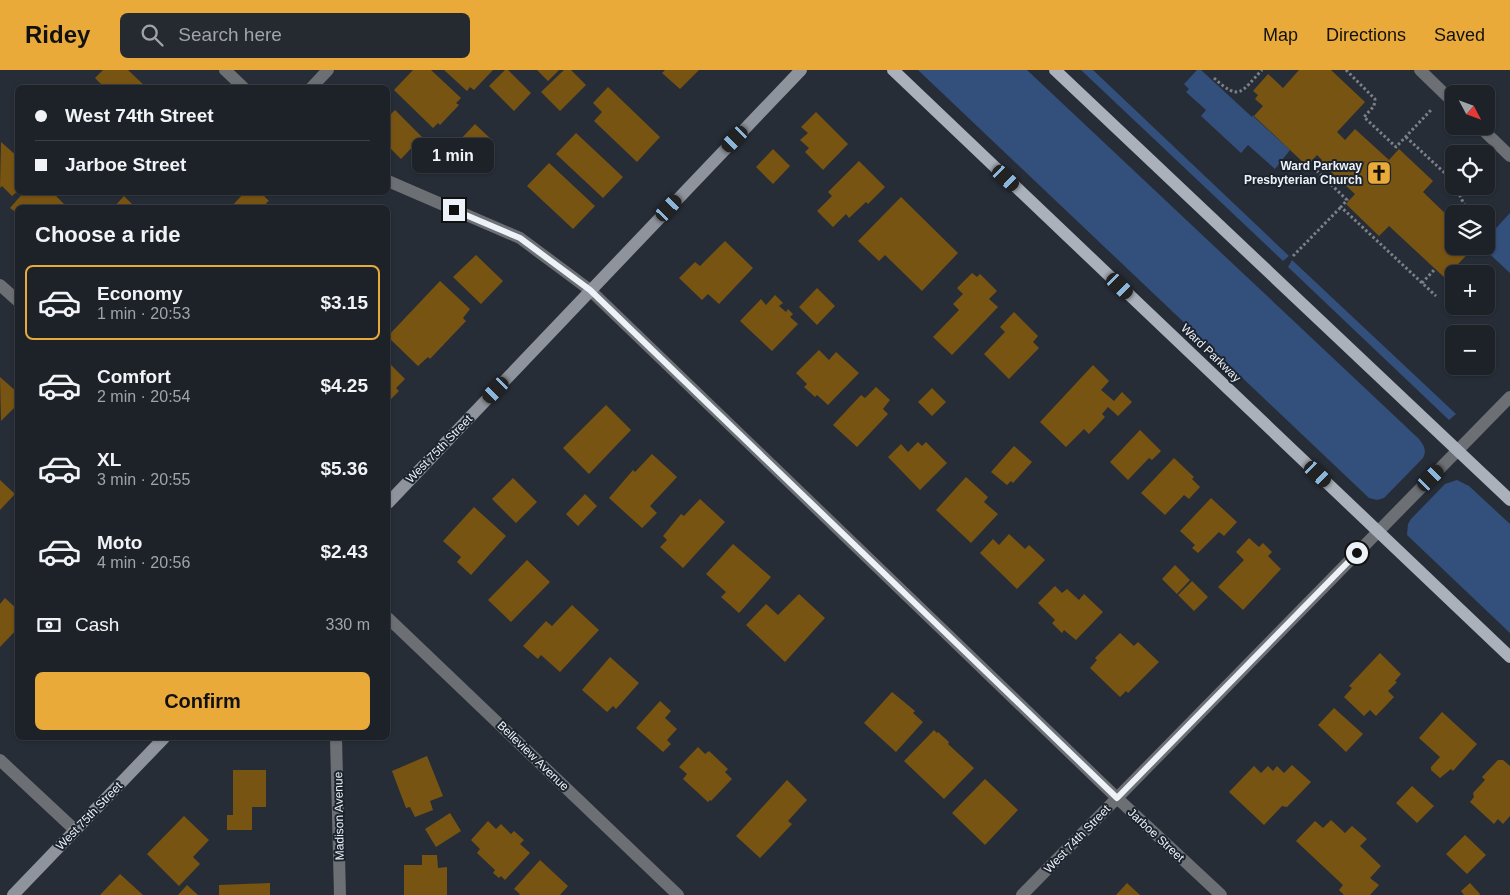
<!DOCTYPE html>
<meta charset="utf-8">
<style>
:root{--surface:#1d2229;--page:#252a31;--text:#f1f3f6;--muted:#a0a4a8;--line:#3b3f46;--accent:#eaaa39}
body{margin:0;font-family:Helvetica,sans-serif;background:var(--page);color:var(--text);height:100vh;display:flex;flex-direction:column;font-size:19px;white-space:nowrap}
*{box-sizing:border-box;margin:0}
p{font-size:16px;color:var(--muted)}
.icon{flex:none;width:28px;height:28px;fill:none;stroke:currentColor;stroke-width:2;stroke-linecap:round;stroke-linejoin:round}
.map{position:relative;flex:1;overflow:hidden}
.drawer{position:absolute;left:15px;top:135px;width:375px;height:535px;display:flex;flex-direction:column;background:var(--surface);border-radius:8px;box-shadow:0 1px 4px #0004,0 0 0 1px var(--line)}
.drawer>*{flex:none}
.top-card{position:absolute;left:15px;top:15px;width:375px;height:110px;border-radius:8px;box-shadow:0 1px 4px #0004,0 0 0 1px var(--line);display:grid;align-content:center;height:110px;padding:0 20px;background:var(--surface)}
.needle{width:32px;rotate:131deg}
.controls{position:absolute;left:1445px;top:15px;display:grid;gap:10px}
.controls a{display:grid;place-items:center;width:50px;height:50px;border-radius:8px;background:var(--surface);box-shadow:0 1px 4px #0004,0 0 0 1px var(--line);font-size:25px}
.end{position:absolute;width:22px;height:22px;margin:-11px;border:6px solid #edf2f8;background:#111;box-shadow:0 0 0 2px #111}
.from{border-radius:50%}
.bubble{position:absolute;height:35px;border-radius:8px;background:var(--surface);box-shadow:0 1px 4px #0004,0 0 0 1px var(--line);font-size:16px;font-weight:700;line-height:35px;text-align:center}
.car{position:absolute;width:15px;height:30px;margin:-15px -8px;border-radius:6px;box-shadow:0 0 4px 1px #0007;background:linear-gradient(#222 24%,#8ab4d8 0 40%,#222 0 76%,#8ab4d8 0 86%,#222 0)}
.top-card b{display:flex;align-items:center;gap:18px;height:48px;font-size:19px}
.top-card b+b{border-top:1px solid var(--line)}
.top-card i{width:12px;height:12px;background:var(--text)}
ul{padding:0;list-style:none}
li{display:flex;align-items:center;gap:15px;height:75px;margin:0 10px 8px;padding:0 10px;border:2px solid transparent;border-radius:8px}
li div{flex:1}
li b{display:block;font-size:19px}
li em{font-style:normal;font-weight:700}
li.selected{border-color:var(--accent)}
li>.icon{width:45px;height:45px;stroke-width:1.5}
h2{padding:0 20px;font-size:22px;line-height:60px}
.pay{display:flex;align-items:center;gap:12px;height:55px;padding:0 20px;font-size:19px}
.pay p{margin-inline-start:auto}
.primary-button{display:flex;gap:10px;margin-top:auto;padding:10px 20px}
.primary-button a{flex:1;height:58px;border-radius:8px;background:var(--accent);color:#111;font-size:20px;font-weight:700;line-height:58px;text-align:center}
header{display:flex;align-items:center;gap:30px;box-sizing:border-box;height:70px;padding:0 25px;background:var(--accent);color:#111}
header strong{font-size:24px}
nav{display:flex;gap:28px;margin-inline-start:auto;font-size:18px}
.search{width:350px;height:45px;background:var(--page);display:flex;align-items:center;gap:12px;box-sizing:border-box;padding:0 18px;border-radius:8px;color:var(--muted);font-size:19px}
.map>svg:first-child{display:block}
</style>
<header>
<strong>Ridey</strong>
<div class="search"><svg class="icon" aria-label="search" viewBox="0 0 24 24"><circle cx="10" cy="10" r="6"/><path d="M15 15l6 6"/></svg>Search here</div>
<nav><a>Map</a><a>Directions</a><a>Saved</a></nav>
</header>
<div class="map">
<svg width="1510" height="825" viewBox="0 0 1510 825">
<rect width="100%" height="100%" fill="#272d37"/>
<!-- green -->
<path fill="#334f7c" d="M 918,0 L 1027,0 L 1419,369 C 1424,376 1427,380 1423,388 L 1384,428 L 1377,430 L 1369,428 Z
M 1081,0 L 1093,0 L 1289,186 L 1283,191 Z
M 1197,0 L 1201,0 L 1252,47 L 1254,45 L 1254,47 L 1290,80 L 1275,99 L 1248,75 L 1241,83 L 1201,46 L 1206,40 L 1186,22 L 1189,19 L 1184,14 Z
M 1510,143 L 1510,203 L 1481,176 L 1486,176 L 1486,169 Z
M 1292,190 L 1456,344 L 1449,350 L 1288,197 Z
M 1457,410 L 1469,416 L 1510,454 L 1510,563 L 1407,465 L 1408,454 L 1411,449 L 1445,414 Z"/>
<!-- building -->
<path fill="#785412" d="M 103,0 L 128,0 L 147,18 L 105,18 L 95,8 Z
M 413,0 L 431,0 L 461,28 L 456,33 L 459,35 L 440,55 L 438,53 L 433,58 L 394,20 Z
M 444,0 L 493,0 L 474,20 L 470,17 L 467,21 Z
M 505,0 L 508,0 L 531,23 L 514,41 L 489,16 Z
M 537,0 L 559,0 L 548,11 Z
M 564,0 L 571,0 L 586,15 L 560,41 L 541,22 Z
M 665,0 L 699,0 L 680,19 L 662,3 Z
M 1299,0 L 1331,0 L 1365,32 L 1337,62 L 1345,70 L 1355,59 L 1389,90 L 1399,79 L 1433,111 L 1423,122 L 1454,152 L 1454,176 L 1475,176 L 1445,208 L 1389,156 L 1379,166 L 1346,134 L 1355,124 L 1320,92 L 1322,90 L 1317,85 L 1307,96 L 1254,46 L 1263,36 L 1255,29 L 1258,25 L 1253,21 L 1268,4 L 1283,18 Z
M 608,17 L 660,67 L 637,92 L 594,51 L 602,42 L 593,33 Z
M 395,40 L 422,67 L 401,89 L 388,76 L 388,47 Z
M 816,42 L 848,74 L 823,100 L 805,82 L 809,78 L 800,70 L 808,63 L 801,57 Z
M 475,54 L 492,70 L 475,86 L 459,71 Z
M 576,63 L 623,107 L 603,128 L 556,84 Z
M 1,72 L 18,87 L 18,121 L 12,126 L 2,116 L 0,118 Z
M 773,79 L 790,96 L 773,114 L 756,97 Z
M 859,91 L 885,117 L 868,134 L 866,132 L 849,148 L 846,144 L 833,157 L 817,141 L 832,126 L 828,122 Z
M 549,93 L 595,136 L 573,159 L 527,116 Z
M 24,122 L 52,122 L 68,138 L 18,138 L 18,144 L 10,138 Z
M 245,122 L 256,122 L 258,124 L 260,122 L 269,131 L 266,133 L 270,138 L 230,138 Z
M 124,126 L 136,138 L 113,138 Z
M 901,127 L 958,183 L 922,221 L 885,185 L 879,191 L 858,171 Z
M 725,171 L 753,198 L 719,234 L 708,224 L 702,230 L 679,208 L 695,192 L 700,196 Z
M 476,185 L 503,211 L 481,234 L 453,207 Z
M 972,203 L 977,207 L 980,204 L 997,221 L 989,229 L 998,237 L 952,285 L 933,267 L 959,240 L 953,234 L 963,224 L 957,218 Z
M 440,211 L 470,239 L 463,248 L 466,251 L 430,289 L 428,287 L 418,296 L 388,267 L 388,266 Z
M 817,218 L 835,236 L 817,255 L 799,237 Z
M 775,225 L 783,233 L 779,236 L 786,242 L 788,239 L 793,244 L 790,247 L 798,254 L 772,281 L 740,251 L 761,229 L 766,235 Z
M 1014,242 L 1038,266 L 1033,272 L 1039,278 L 1009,309 L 984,284 L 1005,262 L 1000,257 Z
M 819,280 L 829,290 L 836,282 L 859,303 L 828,335 L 817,325 L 815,327 L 804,317 L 807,314 L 796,303 Z
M 388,292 L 405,309 L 396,318 L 399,321 L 388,332 Z
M 1093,295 L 1109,311 L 1101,320 L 1114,331 L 1122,322 L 1132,332 L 1118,346 L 1108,337 L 1102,344 L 1105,347 L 1089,364 L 1084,359 L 1066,377 L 1040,352 Z
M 0,307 L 18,323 L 18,334 L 1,351 Z
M 876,317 L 890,330 L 883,339 L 888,344 L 857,377 L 833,355 L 861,325 L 865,328 Z
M 932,318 L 946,332 L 932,346 L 918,332 Z
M 606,335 L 631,360 L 589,404 L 563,378 Z
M 1140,360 L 1161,381 L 1152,390 L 1149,388 L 1128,410 L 1110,392 Z
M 918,372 L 922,376 L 926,372 L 947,393 L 920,420 L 888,387 L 901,374 L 908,382 Z
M 1014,376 L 1032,392 L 1013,413 L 1011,411 L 1007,415 L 991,402 Z
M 652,384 L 677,407 L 650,436 L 657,443 L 642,458 L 609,428 L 633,400 L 635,402 Z
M 1174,388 L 1194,407 L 1192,409 L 1200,417 L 1189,429 L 1184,425 L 1165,445 L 1141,423 Z
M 966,407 L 988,427 L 984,432 L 998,444 L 971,473 L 936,440 Z
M 513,408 L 537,432 L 516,453 L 492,429 Z
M 0,410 L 15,424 L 0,440 Z
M 585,424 L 597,436 L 578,456 L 566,444 Z
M 1211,428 L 1237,452 L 1224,466 L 1219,462 L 1198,483 L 1192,478 L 1195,475 L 1180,461 Z
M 700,429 L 725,452 L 683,498 L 660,477 L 667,470 L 663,466 L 681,444 L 684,446 Z
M 474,437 L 506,466 L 471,505 L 457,492 L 461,487 L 443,471 Z
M 1009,464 L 1025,479 L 1029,475 L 1045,490 L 1017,519 L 980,483 L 993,469 L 999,475 Z
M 1249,468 L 1259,477 L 1263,473 L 1272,482 L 1268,486 L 1281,499 L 1243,540 L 1218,517 L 1244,490 L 1236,482 Z
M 733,474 L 771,507 L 739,543 L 721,527 L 726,522 L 706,504 Z
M 527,490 L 550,512 L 511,552 L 488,530 Z
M 1175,495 L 1190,510 L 1177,524 L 1162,509 Z
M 1192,511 L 1208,527 L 1194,541 L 1178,525 Z
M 1055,516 L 1062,523 L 1067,519 L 1079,530 L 1084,524 L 1103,542 L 1076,570 L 1064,560 L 1062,563 L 1052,553 L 1055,550 L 1038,533 Z
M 799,524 L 825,548 L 785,592 L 746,555 L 766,534 L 778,545 Z
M 5,528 L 18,540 L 18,558 L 0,577 L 0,534 Z
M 572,535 L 599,560 L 560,602 L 541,585 L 538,589 L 523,576 L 546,551 L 552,556 Z
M 1120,563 L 1134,576 L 1138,572 L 1159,592 L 1128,623 L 1126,621 L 1120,627 L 1090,598 L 1097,590 L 1095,588 Z
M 1380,583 L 1401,604 L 1395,611 L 1397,612 L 1388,621 L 1394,627 L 1376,646 L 1370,640 L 1364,646 L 1344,627 L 1352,618 L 1349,616 Z
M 610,587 L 639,613 L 616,639 L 613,636 L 607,642 L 582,620 Z
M 892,622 L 915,641 L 913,643 L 923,652 L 896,682 L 864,653 Z
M 660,631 L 671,641 L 665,648 L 677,659 L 667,670 L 671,674 L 663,682 L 636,658 Z
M 1334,638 L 1363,664 L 1346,682 L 1318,655 Z
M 1442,642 L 1477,674 L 1453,701 L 1451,699 L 1440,708 L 1431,700 L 1431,697 L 1440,687 L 1419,668 Z
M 934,660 L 937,663 L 938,662 L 949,672 L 948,674 L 974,698 L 944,729 L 904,691 Z
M 698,677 L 705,684 L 709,681 L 728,699 L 725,702 L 732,709 L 711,731 L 710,730 L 708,732 L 683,709 L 687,704 L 679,697 Z
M 427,686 L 443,726 L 430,731 L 433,740 L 415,747 L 410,737 L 406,738 L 392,701 Z
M 1498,690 L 1503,690 L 1510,696 L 1510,746 L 1503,754 L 1498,749 L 1494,754 L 1470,732 L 1474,727 L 1473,723 L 1485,710 L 1482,707 Z
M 1292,695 L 1311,712 L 1287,737 L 1282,736 L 1264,755 L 1229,722 L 1254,696 L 1261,703 L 1268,696 L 1273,701 L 1277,696 L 1284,703 Z
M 233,700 L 266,700 L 266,737 L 252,737 L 252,760 L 227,760 L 227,745 L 233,745 Z
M 985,709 L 1018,740 L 985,775 L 952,743 Z
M 787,710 L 807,730 L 788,751 L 792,754 L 760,788 L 736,766 Z
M 1412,716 L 1434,736 L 1417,753 L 1396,733 Z
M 450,743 L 461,761 L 436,777 L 425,759 Z
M 184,746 L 209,770 L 193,787 L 200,794 L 179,816 L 147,784 Z
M 1331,750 L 1345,763 L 1352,756 L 1367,769 L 1360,776 L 1381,796 L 1370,808 L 1379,815 L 1370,825 L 1344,825 L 1339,820 L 1343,815 L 1296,771 L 1315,751 L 1323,758 Z
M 488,751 L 496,759 L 501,754 L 511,764 L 514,761 L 524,770 L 520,774 L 530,783 L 505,810 L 501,806 L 499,808 L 493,803 L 495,800 L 477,783 L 480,779 L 471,770 Z
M 1465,765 L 1486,785 L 1467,804 L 1446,784 Z
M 422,785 L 437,785 L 438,798 L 447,797 L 447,825 L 404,825 L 404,795 L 422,795 Z
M 540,790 L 568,816 L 560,825 L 519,825 L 520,824 L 514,819 Z
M 120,804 L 143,825 L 100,825 Z
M 270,813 L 270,825 L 219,825 L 219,815 Z
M 1127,813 L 1140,825 L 1116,825 Z
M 1470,813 L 1480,824 L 1479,825 L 1464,825 L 1461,821 Z
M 187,815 L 198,825 L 178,825 Z"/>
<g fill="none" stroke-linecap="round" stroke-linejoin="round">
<!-- path -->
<path stroke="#7b8089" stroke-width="3" stroke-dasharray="2.5 2.5" stroke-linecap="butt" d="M 1346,0 L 1375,29 L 1374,36 L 1364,47 L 1396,77 L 1431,40
M 1214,8 C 1240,32 1241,22 1262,0
M 1406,67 L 1449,107 L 1454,114
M 1313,97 L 1347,130 L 1341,137 L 1436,226
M 1455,116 L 1469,144
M 1486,163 L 1489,166
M 1293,186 L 1341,137
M 1422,213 L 1435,199"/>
<!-- street -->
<path stroke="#6c6f74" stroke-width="12" d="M 225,0 L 244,18
M 1420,0 L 1454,33
M 311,18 L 328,0
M 1479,56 L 1510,86
M 388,111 L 520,168 L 590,220 L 1117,728 L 1221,825
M 0,215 L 18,231
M 388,548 L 678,825
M 336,668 L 340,825
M 0,690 L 75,760
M 1022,825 L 1510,327"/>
<!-- secondary -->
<path stroke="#8f949c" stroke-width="12" d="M 388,433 L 801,0
M 13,825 L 164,668"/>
<!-- primary -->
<path stroke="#aab1bb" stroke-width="12" d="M 893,0 L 1510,587
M 1055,0 L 1510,430"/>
</g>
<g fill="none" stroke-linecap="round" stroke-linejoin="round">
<!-- route -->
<path stroke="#edf2f8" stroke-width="6" d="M 454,140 L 520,168 L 590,220 L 1117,728 L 1357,483"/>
</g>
<!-- icons -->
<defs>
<symbol id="church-square" viewBox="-11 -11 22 22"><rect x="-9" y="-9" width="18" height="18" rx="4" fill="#eaaa39" stroke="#1d232d"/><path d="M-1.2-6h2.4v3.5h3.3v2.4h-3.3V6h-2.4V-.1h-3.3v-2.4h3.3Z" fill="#111"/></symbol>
</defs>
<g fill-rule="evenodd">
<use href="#church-square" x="1365" y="89" width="28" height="28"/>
</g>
<g text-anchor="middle" stroke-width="4" stroke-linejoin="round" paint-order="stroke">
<!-- poi labels -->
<g font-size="12" font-weight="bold" fill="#edf2f8" stroke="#1d232d" text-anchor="end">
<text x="1362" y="100">Ward Parkway<tspan x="1362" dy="14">Presbyterian Church</tspan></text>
</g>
<!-- street labels -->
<g font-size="12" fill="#edf2f8" stroke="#1d232d">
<text transform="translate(1211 283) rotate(44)" y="4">Ward Parkway</text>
<text transform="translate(439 379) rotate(-46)" y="4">West 75th Street</text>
<text transform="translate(533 686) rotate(44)" y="4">Belleview Avenue</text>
<text transform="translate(89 746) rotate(-46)" y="4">West 75th Street</text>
<text transform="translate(339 746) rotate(-91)" y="4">Madison Avenue</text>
<text transform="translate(1156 765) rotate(43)" y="4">Jarboe Street</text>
<text transform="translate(1077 769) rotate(-46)" y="4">West 74th Street</text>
</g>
</g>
</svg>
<div class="controls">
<a><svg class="needle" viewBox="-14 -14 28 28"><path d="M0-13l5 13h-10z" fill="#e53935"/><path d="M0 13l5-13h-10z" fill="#a0a4a8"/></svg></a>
<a><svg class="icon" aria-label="locate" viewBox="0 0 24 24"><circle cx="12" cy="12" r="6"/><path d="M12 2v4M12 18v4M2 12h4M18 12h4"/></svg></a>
<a><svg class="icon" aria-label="layers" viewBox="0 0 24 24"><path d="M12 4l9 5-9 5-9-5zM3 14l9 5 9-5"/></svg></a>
<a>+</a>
<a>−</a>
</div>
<i class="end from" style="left:1357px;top:483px"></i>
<i class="end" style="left:454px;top:140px"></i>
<div class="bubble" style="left:412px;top:68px;width:82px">1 min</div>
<i class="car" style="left:735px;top:69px;rotate:224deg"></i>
<i class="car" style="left:1006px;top:108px;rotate:133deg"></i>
<i class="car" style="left:669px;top:138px;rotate:43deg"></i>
<i class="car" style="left:1120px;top:216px;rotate:134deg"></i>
<i class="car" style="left:496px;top:320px;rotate:224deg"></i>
<i class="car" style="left:1318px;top:404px;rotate:133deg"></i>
<i class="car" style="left:1431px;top:408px;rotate:45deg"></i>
<div class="top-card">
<b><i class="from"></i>West 74th Street</b>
<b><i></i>Jarboe Street</b>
</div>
<section class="drawer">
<h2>Choose a ride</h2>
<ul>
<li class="selected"><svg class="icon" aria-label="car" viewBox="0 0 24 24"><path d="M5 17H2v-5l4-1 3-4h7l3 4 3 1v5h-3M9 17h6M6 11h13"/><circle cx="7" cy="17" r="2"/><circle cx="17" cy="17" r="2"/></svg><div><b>Economy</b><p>1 min · 20:53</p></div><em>$3.15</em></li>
<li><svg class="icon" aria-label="car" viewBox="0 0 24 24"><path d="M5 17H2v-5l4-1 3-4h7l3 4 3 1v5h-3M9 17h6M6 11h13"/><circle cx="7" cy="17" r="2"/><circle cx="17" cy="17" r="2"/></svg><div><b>Comfort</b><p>2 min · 20:54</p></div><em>$4.25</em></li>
<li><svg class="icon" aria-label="car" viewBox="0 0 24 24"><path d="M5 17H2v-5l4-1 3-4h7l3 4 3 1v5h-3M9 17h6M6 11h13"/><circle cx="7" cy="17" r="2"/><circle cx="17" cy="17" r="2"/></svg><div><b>XL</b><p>3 min · 20:55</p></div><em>$5.36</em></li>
<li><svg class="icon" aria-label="car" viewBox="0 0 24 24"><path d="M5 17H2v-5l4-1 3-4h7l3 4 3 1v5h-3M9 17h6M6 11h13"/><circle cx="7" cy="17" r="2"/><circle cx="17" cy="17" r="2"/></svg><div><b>Moto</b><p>4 min · 20:56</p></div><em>$2.43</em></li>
</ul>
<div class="pay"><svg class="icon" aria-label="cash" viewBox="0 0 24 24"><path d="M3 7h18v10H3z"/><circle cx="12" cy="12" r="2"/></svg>Cash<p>330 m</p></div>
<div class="primary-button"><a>Confirm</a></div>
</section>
</div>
